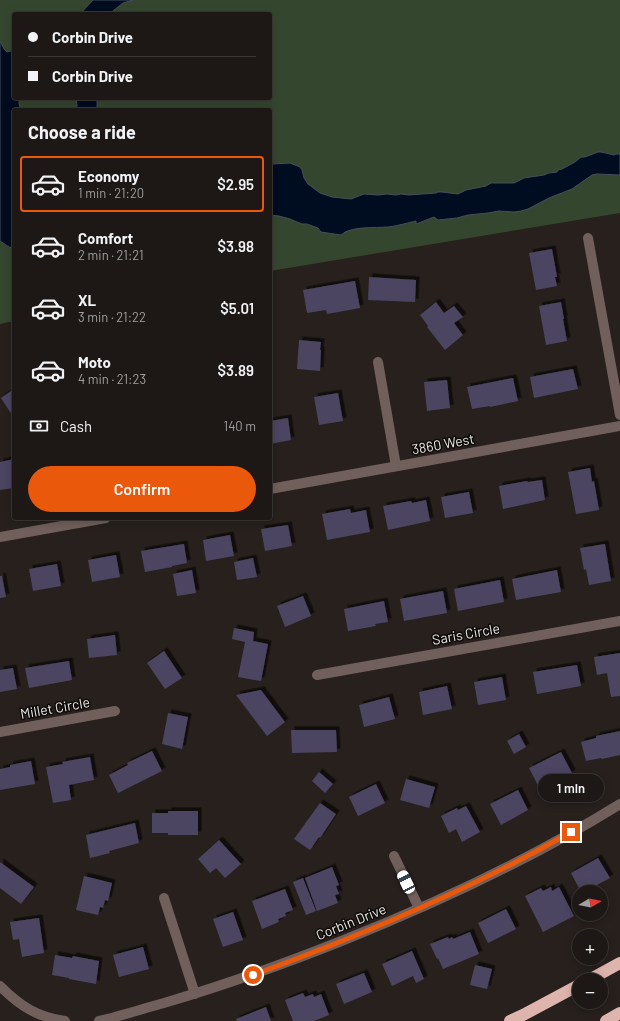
<!DOCTYPE html>
<meta charset="utf-8">
<style>
:root{--surface:#1d1815;--page:#2a2522;--text:#f1f3f6;--muted:#a0a0a0;--line:#3b3734;--accent:#ea580c}
body{margin:0;font-family:Barlow,sans-serif;background:var(--page);color:var(--text);height:100vh;display:flex;flex-direction:column;font-size:15px;white-space:nowrap}
*{box-sizing:border-box;margin:0}
p{font-size:13px;color:var(--muted)}
.icon{flex:none;width:22px;height:22px;fill:none;stroke:currentColor;stroke-width:2;stroke-linecap:round;stroke-linejoin:round}
.map{position:relative;flex:1;overflow:hidden}
.side{position:absolute;left:12px;top:108px;width:260px;height:412px;display:flex;flex-direction:column;background:var(--surface);border-radius:4px;box-shadow:0 2px 10px #0003,0 0 0 1px var(--line)}
.side>*{flex:none}
.banner{position:absolute;left:12px;top:12px;width:260px;height:88px;border-radius:4px;box-shadow:0 2px 10px #0003,0 0 0 1px var(--line);display:grid;align-content:center;height:88px;padding:0 16px;background:var(--surface)}
.needle{width:26px;rotate:80deg}
.fabs{position:absolute;left:572px;top:885px;display:grid;gap:8px}
.fabs a{display:grid;place-items:center;width:36px;height:36px;border-radius:50%;background:var(--surface);box-shadow:0 2px 10px #0003,0 0 0 1px var(--line);font-size:20px}
.end{position:absolute;width:18px;height:18px;margin:-9px;border:5px solid #ea580c;background:#fff;box-shadow:0 0 0 2px #fff}
.from{border-radius:50%}
.bubble{position:absolute;height:28px;border-radius:14px;background:var(--surface);box-shadow:0 2px 10px #0003,0 0 0 1px var(--line);font-size:13px;font-weight:600;line-height:28px;text-align:center}
.car{position:absolute;width:12px;height:24px;margin:-12px -6px;border-radius:5px;box-shadow:0 0 3px 1px #0007;background:linear-gradient(#fff 24%,#345 0 40%,#fff 0 76%,#345 0 86%,#fff 0)}
.banner b{display:flex;align-items:center;gap:14px;height:38px;font-size:15px}
.banner b+b{border-top:1px solid var(--line)}
.banner i{width:10px;height:10px;background:var(--text)}
ul{padding:0;list-style:none}
li{display:flex;align-items:center;gap:12px;height:56px;margin:0 8px 6px;padding:0 8px;border:2px solid transparent;border-radius:4px}
li div{flex:1}
li b{display:block;font-size:15px}
li em{font-style:normal;font-weight:600}
li.active{border-color:var(--accent)}
li>.icon{width:36px;height:36px;stroke-width:1.5}
h2{padding:0 16px;font-size:18px;line-height:48px}
.pay{display:flex;align-items:center;gap:10px;height:44px;padding:0 16px;font-size:15px}
.pay p{margin-inline-start:auto}
.primary-button{display:flex;gap:8px;margin-top:auto;padding:8px 16px}
.primary-button a{flex:1;height:46px;border-radius:24px;background:var(--accent);color:#fff;font-size:16px;font-weight:600;line-height:46px;text-align:center}
.map>svg:first-child{display:block}
</style>
<div class="map">
<svg width="620" height="1021" viewBox="0 0 620 1021">
<defs>
<filter id="shadow"><feDropShadow dx="3.5" dy="-3.5" stdDeviation="0" flood-color="#0009"/></filter>
</defs>
<rect width="100%" height="100%" fill="#27201c"/>
<!-- green -->
<path fill="#35462f" fill-rule="evenodd" d="M 0,0 L 620,0 L 620,213 L 270,271 L 270,110 L 14,110 L 14,321 L 0,324 ZM 14,14 L 270,14 L 270,98 L 14,98 Z"/>
<!-- water -->
<path fill="#000c1f" stroke="#464d5a" d="M 93,0 L 133,0 L 123,3 L 109,14 L 80,14 Z
M 0,41 L 4,49 L 7,52 L 14,50 L 14,98 L 19,98 L 19,104 L 21,110 L 14,110 L 14,248 L 9,247 L 0,241 Z
M 76,98 L 97,98 L 97,110 L 76,110 L 77,105 Z
M 598,152 L 601,152 L 614,155 L 616,154 L 620,154 L 620,175 L 597,174 L 592,175 L 572,189 L 549,198 L 528,209 L 521,211 L 514,212 L 499,211 L 488,213 L 468,215 L 457,218 L 438,220 L 434,217 C 428,219 422,222 416,224 L 416,221 C 407,223 397,226 388,227 C 375,228 350,226 341,235 L 321,232 L 318,228 L 307,224 L 302,224 L 290,219 L 279,216 L 270,215 L 270,165 L 273,164 L 290,163 L 300,167 L 302,170 L 304,178 L 308,184 L 320,193 L 332,197 L 351,199 L 364,194 L 378,195 L 387,194 L 396,195 L 401,194 L 409,195 L 436,193 L 438,192 L 442,192 L 458,194 L 466,190 L 486,186 L 491,183 L 514,183 L 524,178 L 544,175 L 549,173 L 557,172 L 558,170 L 562,169 L 575,162 L 581,157 L 585,157 Z"/>
<!-- building -->
<path fill="#4c4462" filter="url(#shadow)" d="M 552,249 L 557,277 L 555,277 L 557,286 L 536,290 L 529,253 Z
M 369,277 L 416,280 L 415,302 L 368,300 Z
M 355,281 L 360,308 L 327,314 L 326,310 L 307,313 L 303,290 Z
M 436,302 L 444,313 L 454,306 L 463,317 L 454,323 L 463,335 L 445,350 L 427,327 L 428,326 L 420,315 Z
M 561,302 L 564,319 L 563,319 L 567,341 L 546,345 L 539,306 Z
M 299,340 L 321,342 L 320,350 L 321,350 L 320,371 L 297,369 Z
M 573,369 L 578,389 L 534,398 L 530,377 Z
M 513,378 L 518,401 L 490,407 L 490,406 L 472,409 L 467,387 Z
M 447,380 L 450,408 L 427,411 L 424,382 Z
M 14,389 L 14,418 L 1,398 Z
M 338,393 L 343,421 L 319,425 L 314,397 Z
M 288,418 L 291,440 L 270,444 L 270,421 Z
M 14,459 L 14,488 L 0,490 L 0,462 Z
M 590,468 L 592,482 L 594,481 L 599,510 L 576,514 L 568,472 Z
M 542,480 L 545,500 L 503,509 L 499,486 L 527,481 L 528,482 Z
M 469,492 L 473,513 L 445,518 L 441,497 Z
M 426,500 L 430,521 L 388,530 L 383,506 L 411,501 L 412,503 Z
M 350,509 L 351,513 L 366,510 L 370,532 L 327,540 L 322,514 Z
M 288,525 L 292,546 L 265,551 L 261,529 Z
M 230,535 L 234,556 L 206,561 L 203,540 Z
M 184,544 L 187,563 L 172,566 L 172,567 L 145,572 L 141,551 Z
M 605,544 L 611,581 L 589,585 L 586,569 L 584,570 L 580,548 Z
M 116,555 L 120,577 L 92,582 L 88,560 Z
M 253,558 L 257,577 L 237,580 L 234,562 Z
M 57,564 L 61,586 L 33,591 L 29,569 Z
M 192,570 L 196,593 L 177,596 L 173,574 Z
M 557,570 L 561,592 L 516,600 L 512,579 Z
M 0,576 L 2,576 L 6,597 L 0,598 Z
M 500,580 L 504,602 L 458,611 L 454,589 Z
M 443,591 L 447,613 L 404,621 L 400,599 Z
M 303,596 L 311,616 L 285,627 L 277,606 Z
M 384,601 L 388,622 L 375,624 L 376,626 L 348,631 L 344,609 Z
M 234,628 L 254,632 L 253,641 L 268,644 L 261,681 L 238,677 L 245,642 L 232,639 Z
M 115,635 L 117,655 L 89,658 L 87,639 Z
M 164,651 L 182,678 L 165,689 L 147,663 Z
M 620,653 L 620,696 L 611,697 L 607,673 L 597,675 L 594,657 Z
M 69,661 L 72,680 L 29,688 L 25,668 Z
M 577,665 L 581,686 L 537,694 L 533,672 Z
M 13,668 L 17,689 L 0,692 L 0,670 Z
M 502,677 L 506,700 L 478,705 L 474,682 Z
M 447,686 L 452,709 L 423,715 L 419,692 Z
M 261,690 L 285,722 L 267,736 L 236,695 Z
M 389,697 L 395,719 L 364,727 L 359,705 Z
M 168,713 L 188,717 L 182,749 L 162,744 Z
M 291,730 L 336,730 L 337,752 L 292,753 Z
M 620,731 L 620,755 L 602,759 L 601,758 L 586,761 L 581,742 L 596,738 L 596,736 Z
M 519,734 L 526,747 L 514,754 L 507,741 Z
M 152,751 L 162,771 L 118,793 L 109,775 L 128,765 L 127,763 Z
M 561,752 L 572,773 L 565,777 L 566,779 L 558,783 L 562,790 L 545,799 L 529,768 Z
M 90,757 L 94,780 L 69,785 L 71,800 L 53,803 L 46,767 L 63,764 L 62,762 Z
M 31,761 L 35,784 L 0,790 L 0,769 L 10,767 L 10,765 Z
M 319,772 L 333,784 L 325,793 L 312,781 Z
M 406,779 L 435,787 L 429,808 L 400,800 Z
M 376,784 L 385,803 L 358,816 L 349,797 Z
M 518,790 L 528,810 L 501,825 L 490,804 Z
M 320,803 L 336,814 L 320,838 L 319,837 L 310,850 L 294,839 Z
M 466,806 L 480,832 L 462,842 L 456,829 L 449,833 L 441,816 L 457,808 L 458,810 Z
M 168,811 L 198,811 L 198,835 L 168,835 L 168,833 L 152,833 L 152,813 L 168,813 Z
M 135,823 L 139,843 L 109,851 L 110,853 L 90,858 L 86,835 Z
M 219,840 L 241,864 L 225,878 L 216,868 L 210,873 L 198,859 Z
M 598,858 L 610,878 L 584,892 L 581,892 L 571,873 Z
M 0,862 L 34,887 L 21,904 L 0,888 Z
M 332,867 L 339,885 L 336,886 L 339,894 L 335,895 L 338,903 L 317,911 L 305,878 Z
M 84,876 L 112,883 L 108,901 L 105,900 L 103,908 L 100,907 L 98,915 L 76,910 Z
M 303,878 L 316,911 L 306,915 L 293,882 Z
M 551,887 L 552,891 L 559,887 L 574,916 L 543,932 L 525,896 L 541,888 L 543,891 Z
M 285,889 L 293,910 L 285,913 L 286,916 L 278,919 L 279,922 L 262,929 L 252,901 Z
M 506,909 L 516,929 L 488,943 L 478,923 Z
M 233,912 L 243,940 L 223,947 L 213,919 Z
M 39,918 L 44,953 L 22,957 L 19,939 L 13,940 L 10,922 Z
M 470,932 L 479,954 L 443,969 L 438,958 L 437,959 L 430,944 L 448,937 L 449,939 L 452,937 L 453,939 Z
M 143,947 L 149,969 L 119,977 L 113,955 Z
M 412,951 L 424,979 L 416,983 L 413,976 L 392,986 L 382,964 Z
M 55,955 L 72,958 L 73,956 L 99,961 L 96,984 L 69,979 L 69,978 L 52,975 Z
M 475,965 L 492,969 L 487,989 L 470,985 Z
M 364,973 L 372,992 L 344,1004 L 336,984 Z
M 303,993 L 305,997 L 313,994 L 314,997 L 321,994 L 329,1015 L 314,1021 L 293,1021 L 285,1000 Z
M 266,1007 L 271,1021 L 237,1021 L 236,1019 Z"/>
<g fill="none" stroke-linecap="round" stroke-linejoin="round">
<!-- minor -->
<path stroke="#705f5b" stroke-width="10" d="M 588,238 L 620,415
M 378,362 L 396,466
M 270,489 L 620,426
M 0,537 L 106,518
M 317,675 L 620,621
M 0,732 L 115,711
M 394,856 L 419,908
M 164,898 L 195,994
M 0,986 C 20,1006 37,1017 65,1021
M 99,1021 C 121,1016 142,1009 164,1003 C 225,985 284,964 344,940 C 439,902 533,858 620,804"/>
<!-- highway -->
<path stroke="#deb5ac" stroke-width="12" d="M 589,980 L 620,963
M 510,1021 L 523,1015 L 579,985
M 606,1021 L 620,1013"/>
</g>
<g fill="none" stroke-linecap="round" stroke-linejoin="round">
<!-- route -->
<path stroke="#ea580c" stroke-width="5" d="M 253,975 C 363,935 470,890 571,832"/>
</g>
<g text-anchor="middle" stroke-width="3" stroke-linejoin="round" paint-order="stroke">
<!-- street labels -->
<g font-size="14" fill="#eae6e3" stroke="#0e0b09">
<text transform="translate(443 444) rotate(-10)" y="5">3860 West</text>
<text transform="translate(466 634) rotate(-10)" y="5">Saris Circle</text>
<text transform="translate(55 708) rotate(-10)" y="5">Millet Circle</text>
<text transform="translate(351 922) rotate(-22)" y="5">Corbin Drive</text>
</g>
</g>
</svg>
<div class="fabs">
<a><svg class="needle" viewBox="-14 -14 28 28"><path d="M0-13l5 13h-10z" fill="#e53935"/><path d="M0 13l5-13h-10z" fill="#a0a0a0"/></svg></a>
<a>+</a>
<a>−</a>
</div>
<i class="end from" style="left:253px;top:975px"></i>
<i class="end" style="left:571px;top:832px"></i>
<div class="bubble" style="left:538px;top:774px;width:66px">1 min</div>
<i class="car" style="left:406px;top:882px;rotate:334deg"></i>
<div class="banner">
<b><i class="from"></i>Corbin Drive</b>
<b><i></i>Corbin Drive</b>
</div>
<section class="side">
<h2>Choose a ride</h2>
<ul>
<li class="active"><svg class="icon" aria-label="car" viewBox="0 0 24 24"><path d="M5 17H2v-5l4-1 3-4h7l3 4 3 1v5h-3M9 17h6M6 11h13"/><circle cx="7" cy="17" r="2"/><circle cx="17" cy="17" r="2"/></svg><div><b>Economy</b><p>1 min · 21:20</p></div><em>$2.95</em></li>
<li><svg class="icon" aria-label="car" viewBox="0 0 24 24"><path d="M5 17H2v-5l4-1 3-4h7l3 4 3 1v5h-3M9 17h6M6 11h13"/><circle cx="7" cy="17" r="2"/><circle cx="17" cy="17" r="2"/></svg><div><b>Comfort</b><p>2 min · 21:21</p></div><em>$3.98</em></li>
<li><svg class="icon" aria-label="car" viewBox="0 0 24 24"><path d="M5 17H2v-5l4-1 3-4h7l3 4 3 1v5h-3M9 17h6M6 11h13"/><circle cx="7" cy="17" r="2"/><circle cx="17" cy="17" r="2"/></svg><div><b>XL</b><p>3 min · 21:22</p></div><em>$5.01</em></li>
<li><svg class="icon" aria-label="car" viewBox="0 0 24 24"><path d="M5 17H2v-5l4-1 3-4h7l3 4 3 1v5h-3M9 17h6M6 11h13"/><circle cx="7" cy="17" r="2"/><circle cx="17" cy="17" r="2"/></svg><div><b>Moto</b><p>4 min · 21:23</p></div><em>$3.89</em></li>
</ul>
<div class="pay"><svg class="icon" aria-label="cash" viewBox="0 0 24 24"><path d="M3 7h18v10H3z"/><circle cx="12" cy="12" r="2"/></svg>Cash<p>140 m</p></div>
<div class="primary-button"><a>Confirm</a></div>
</section>
</div>
